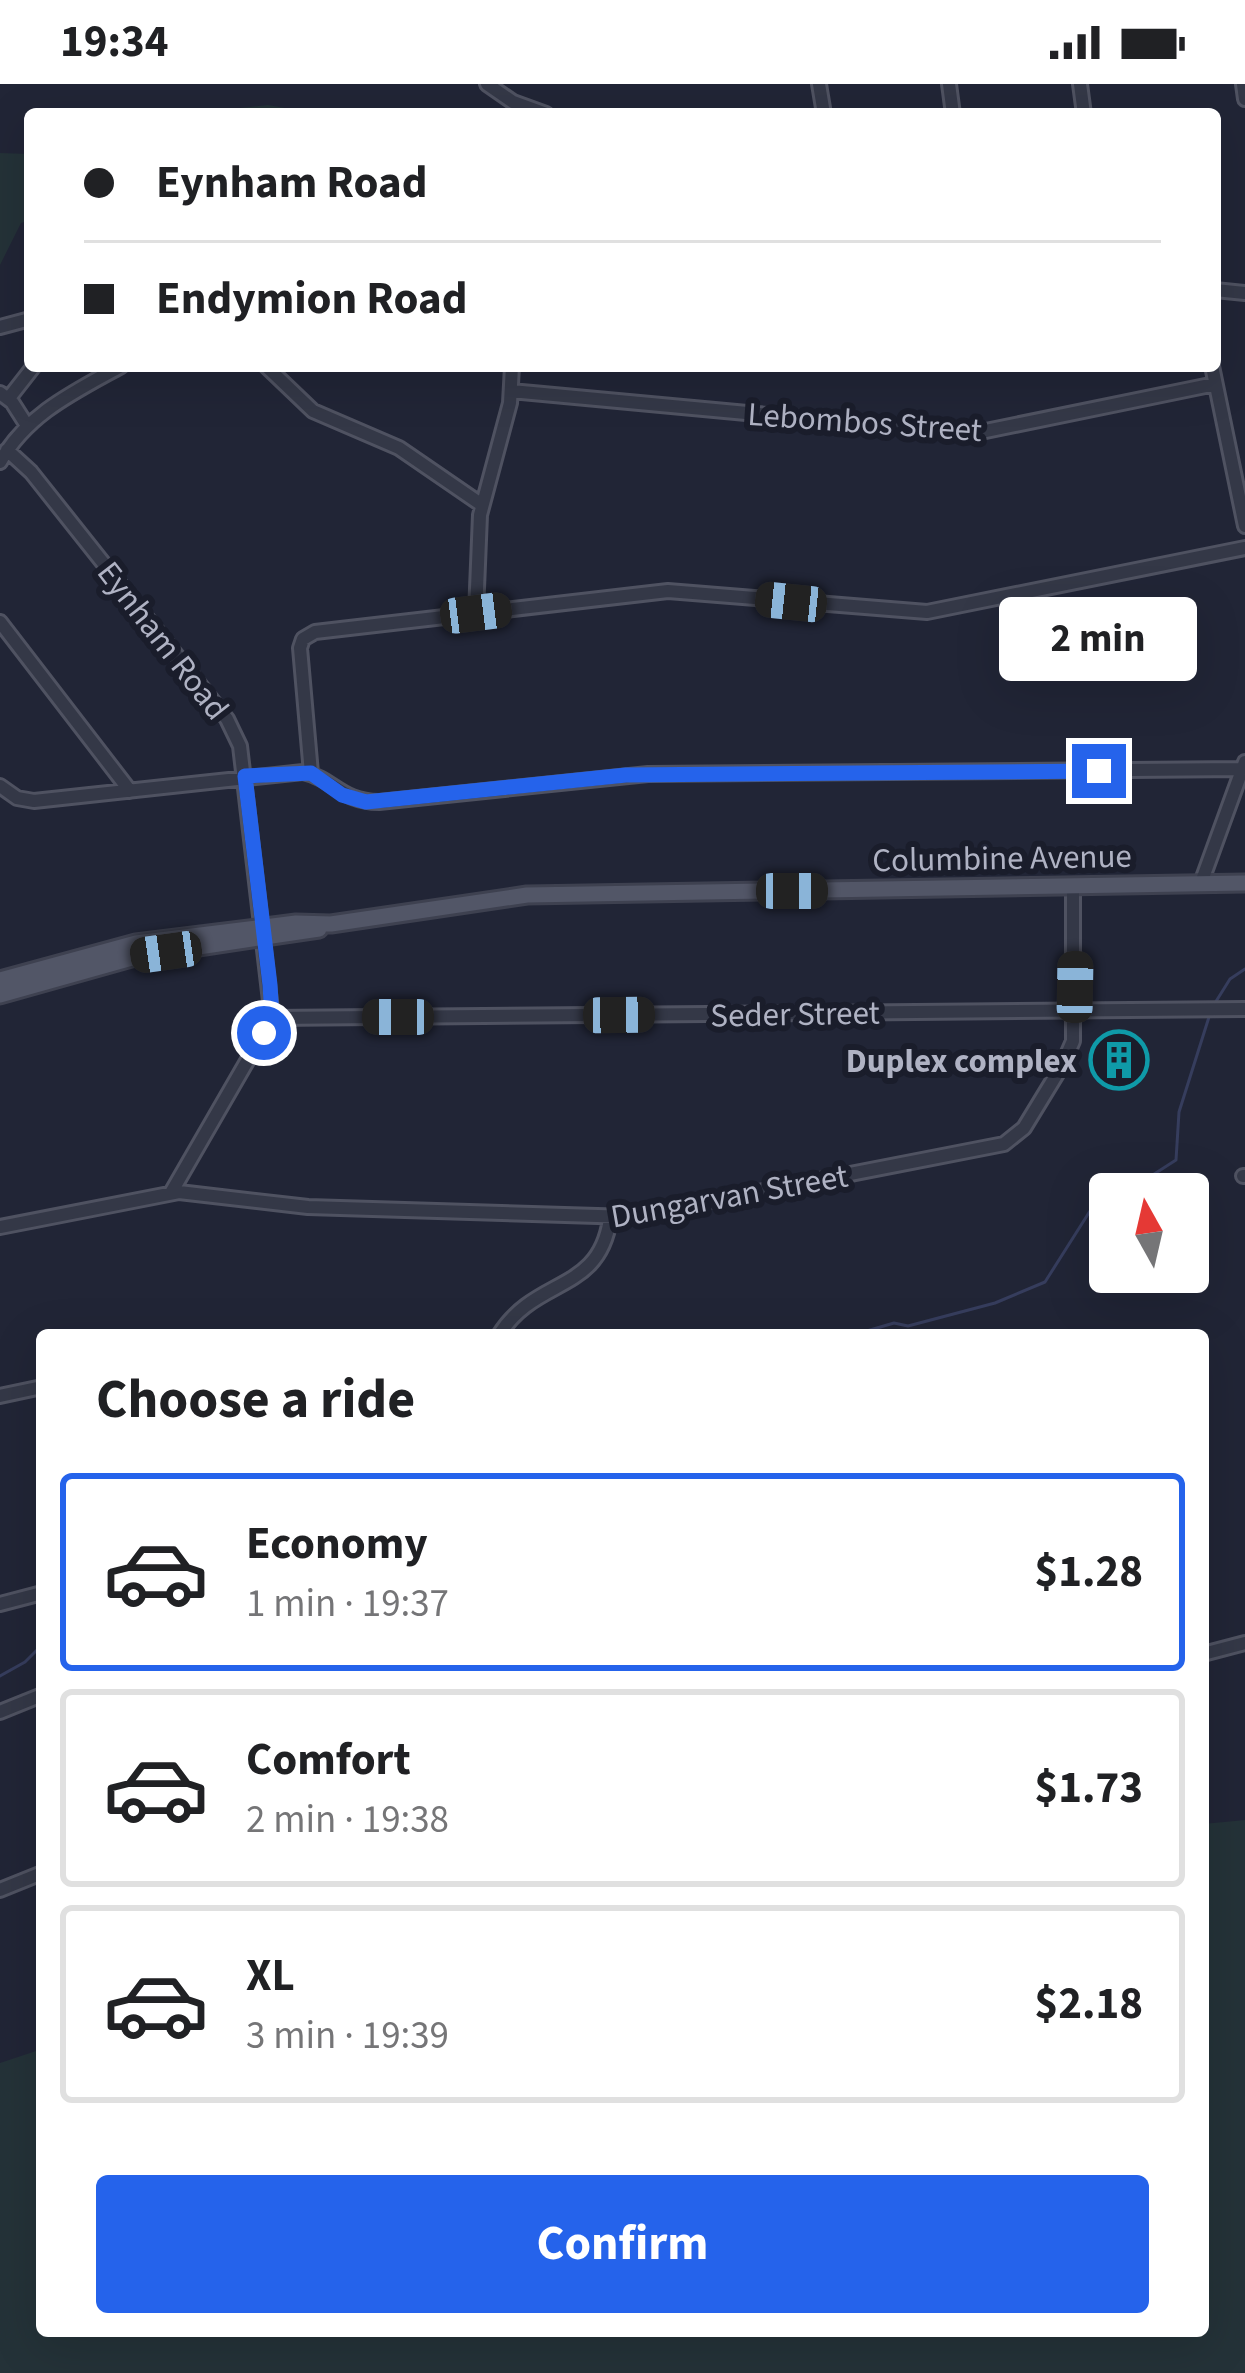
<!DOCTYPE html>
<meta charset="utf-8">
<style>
:root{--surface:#fff;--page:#f6f6f6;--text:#202124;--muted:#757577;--line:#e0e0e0;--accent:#2563eb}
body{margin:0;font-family:"Source Sans 3",sans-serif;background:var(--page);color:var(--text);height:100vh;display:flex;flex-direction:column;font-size:45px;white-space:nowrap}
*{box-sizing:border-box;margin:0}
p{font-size:39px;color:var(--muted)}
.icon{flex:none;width:66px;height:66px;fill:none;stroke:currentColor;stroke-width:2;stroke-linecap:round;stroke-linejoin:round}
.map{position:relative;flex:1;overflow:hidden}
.side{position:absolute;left:36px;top:1245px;width:1173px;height:1008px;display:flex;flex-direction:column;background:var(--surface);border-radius:12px;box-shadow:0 12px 48px #0002}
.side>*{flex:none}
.banner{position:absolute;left:24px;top:24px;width:1197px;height:264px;border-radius:12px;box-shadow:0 12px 48px #0002;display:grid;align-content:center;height:264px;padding:0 60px;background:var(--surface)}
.needle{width:78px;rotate:352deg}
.fabs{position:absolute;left:1089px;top:1089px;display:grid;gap:24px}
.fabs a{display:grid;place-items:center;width:120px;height:120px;border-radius:12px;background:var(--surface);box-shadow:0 12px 48px #0002;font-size:60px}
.end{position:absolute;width:54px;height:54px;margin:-27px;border:15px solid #2563eb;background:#fff;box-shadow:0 0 0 6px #fff}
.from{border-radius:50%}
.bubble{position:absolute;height:84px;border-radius:12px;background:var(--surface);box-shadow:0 12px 48px #0002;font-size:39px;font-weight:700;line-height:84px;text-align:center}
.car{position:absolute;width:36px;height:72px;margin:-36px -18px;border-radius:15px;box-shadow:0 0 9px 3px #0007;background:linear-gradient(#222 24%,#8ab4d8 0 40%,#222 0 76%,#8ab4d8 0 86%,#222 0)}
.banner b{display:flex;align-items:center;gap:42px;height:114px;font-size:45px}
.banner b+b{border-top:3px solid var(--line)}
.banner i{width:30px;height:30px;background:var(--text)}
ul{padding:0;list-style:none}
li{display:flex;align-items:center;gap:36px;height:198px;margin:0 24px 18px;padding:0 36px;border:6px solid var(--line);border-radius:12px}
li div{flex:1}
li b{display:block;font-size:45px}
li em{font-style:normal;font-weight:700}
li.active{border-color:var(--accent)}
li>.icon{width:108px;height:108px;stroke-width:1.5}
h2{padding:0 60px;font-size:54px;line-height:144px}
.cta{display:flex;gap:24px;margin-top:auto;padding:24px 60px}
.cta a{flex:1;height:138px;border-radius:12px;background:var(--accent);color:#fff;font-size:48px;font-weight:700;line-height:138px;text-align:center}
.status{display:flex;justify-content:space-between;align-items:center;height:84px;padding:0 60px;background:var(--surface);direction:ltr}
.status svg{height:33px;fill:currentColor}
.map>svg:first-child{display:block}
</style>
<div class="status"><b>19:34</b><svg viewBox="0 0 49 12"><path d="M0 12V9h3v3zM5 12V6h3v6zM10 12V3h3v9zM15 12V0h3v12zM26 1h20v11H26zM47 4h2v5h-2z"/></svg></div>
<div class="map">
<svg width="1245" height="2289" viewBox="0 0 1245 2289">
<rect width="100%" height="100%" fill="#212536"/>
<!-- green -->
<path fill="#243238" d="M 268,21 L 319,30 L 187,30 Z
M 0,69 L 30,70 L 30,136 L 21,139 L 0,181 Z
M 1245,1736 L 1245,2289 L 0,2289 L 0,1979 L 42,1965 L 42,2247 L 1203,2247 L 1203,1740 Z"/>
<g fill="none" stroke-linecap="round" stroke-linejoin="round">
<!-- stream -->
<path stroke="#363d5d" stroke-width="3" d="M 1215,919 L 1230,895 L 1245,885
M 1123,1110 L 1176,1076 L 1179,1028 L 1209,933
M 853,1251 L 894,1239 L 908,1242 L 995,1219 L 1045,1198 L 1090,1127 L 1110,1117
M 0,1592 L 25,1578 L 42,1561"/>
<defs>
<path id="minor" d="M 487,0 L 513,18 L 546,30
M 819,0 L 824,30
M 949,0 L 953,30
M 1080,0 L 1084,30
M 1243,0 L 1245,15
M 1215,206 L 1245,209
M 0,243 L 30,235
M 266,282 L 313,327 L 399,364 L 482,421
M 1212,282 L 1245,442
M 511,307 L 971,350 L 1215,300
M 0,309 L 12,318 L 26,340
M 9,314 L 34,282
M 7,366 L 31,388 L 227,635 L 240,662 L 272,934 L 171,1109
M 0,378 C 27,330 74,308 121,282
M 476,529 L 480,431 L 510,319 L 512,282
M 0,538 L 130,707
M 311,689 L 300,564 L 303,555 L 315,548 L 668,507 L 927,528 L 1245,464
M 0,702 L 17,714 L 34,717 L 303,688 C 334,695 341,718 379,718 L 648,690 L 1242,685
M 1201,799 L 1245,678
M 272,934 L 1245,925
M 1243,1092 L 1245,1092
M 0,1143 L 179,1108 L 308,1123 L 630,1133 L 1004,1060 L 1024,1044 L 1063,980 L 1073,957 L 1073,803
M 499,1251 C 536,1192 599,1210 610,1135
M 0,1312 L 42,1303
M 0,1520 L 42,1509
M 1203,1570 L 1245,1559
M 0,1628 L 42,1611
M 0,1806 L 42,1789"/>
<path id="major" d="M 0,896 L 136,859 L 296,839 L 331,840 L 527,811 L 1245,799
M 0,911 L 139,872 L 319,845"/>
</defs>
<!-- minor casing -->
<use href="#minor" stroke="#4f5261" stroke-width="18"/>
<!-- major casing -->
<use href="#major" stroke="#3e4150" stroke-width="21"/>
<!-- minor -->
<use href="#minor" stroke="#343847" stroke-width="12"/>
<!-- major -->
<use href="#major" stroke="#525667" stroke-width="15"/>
</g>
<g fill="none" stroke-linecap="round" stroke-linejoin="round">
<!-- route -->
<path stroke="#2563eb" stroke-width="15" d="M 264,949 L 272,934 L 270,901 L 245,692 L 311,689 L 342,711 L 366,718 L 626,691 L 1099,687"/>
</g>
<!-- icons -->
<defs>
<symbol id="building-ring" viewBox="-11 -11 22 22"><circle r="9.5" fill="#1a1d2b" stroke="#0f9aa8" stroke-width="1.5"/><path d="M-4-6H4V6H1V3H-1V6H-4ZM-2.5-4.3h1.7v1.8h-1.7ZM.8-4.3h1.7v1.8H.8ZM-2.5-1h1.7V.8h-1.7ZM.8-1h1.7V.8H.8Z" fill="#0f9aa8"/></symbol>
</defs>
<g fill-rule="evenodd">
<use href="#building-ring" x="1086" y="943" width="66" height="66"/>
</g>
<g text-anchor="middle" stroke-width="12" stroke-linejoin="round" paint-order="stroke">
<!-- street labels -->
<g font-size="33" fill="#afb2c3" stroke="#1a1d2b">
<text transform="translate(865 337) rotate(4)" y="12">Lebombos Street</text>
<text transform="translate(164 556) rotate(52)" y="12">Eynham Road</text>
<text transform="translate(1002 773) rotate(-1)" y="12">Columbine Avenue</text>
<text transform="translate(795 929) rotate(-1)" y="12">Seder Street</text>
<text transform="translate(729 1111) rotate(-10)" y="12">Dungarvan Street</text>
</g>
<!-- poi labels -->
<g font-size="33" font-weight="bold" fill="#afb2c3" stroke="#1a1d2b" text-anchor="end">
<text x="1077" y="988">Duplex complex</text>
</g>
</g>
</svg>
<div class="fabs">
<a><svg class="needle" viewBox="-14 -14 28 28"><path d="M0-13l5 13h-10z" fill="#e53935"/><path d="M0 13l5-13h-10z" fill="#757577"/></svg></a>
</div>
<i class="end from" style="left:264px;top:949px"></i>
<i class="end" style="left:1099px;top:687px"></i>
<div class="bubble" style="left:999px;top:513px;width:198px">2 min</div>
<i class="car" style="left:791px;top:518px;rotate:276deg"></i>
<i class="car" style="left:476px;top:529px;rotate:83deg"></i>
<i class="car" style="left:792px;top:807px;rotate:90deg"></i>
<i class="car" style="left:166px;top:868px;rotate:262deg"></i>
<i class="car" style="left:1075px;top:903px;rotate:1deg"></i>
<i class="car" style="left:619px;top:931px;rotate:89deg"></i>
<i class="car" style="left:398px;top:933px;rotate:270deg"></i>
<div class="banner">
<b><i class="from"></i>Eynham Road</b>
<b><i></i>Endymion Road</b>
</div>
<section class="side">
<h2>Choose a ride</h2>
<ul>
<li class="active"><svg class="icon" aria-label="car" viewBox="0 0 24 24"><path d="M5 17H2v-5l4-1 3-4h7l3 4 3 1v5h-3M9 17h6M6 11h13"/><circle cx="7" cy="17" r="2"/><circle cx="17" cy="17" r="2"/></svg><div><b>Economy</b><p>1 min · 19:37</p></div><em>$1.28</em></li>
<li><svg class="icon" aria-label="car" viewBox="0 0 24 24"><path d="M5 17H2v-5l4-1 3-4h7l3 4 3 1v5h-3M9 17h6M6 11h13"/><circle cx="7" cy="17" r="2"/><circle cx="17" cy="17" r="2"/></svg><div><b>Comfort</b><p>2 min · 19:38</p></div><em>$1.73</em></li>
<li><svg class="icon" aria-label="car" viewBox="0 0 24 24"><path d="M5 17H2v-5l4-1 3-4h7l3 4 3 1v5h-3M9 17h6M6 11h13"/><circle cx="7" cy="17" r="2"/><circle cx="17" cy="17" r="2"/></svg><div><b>XL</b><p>3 min · 19:39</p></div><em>$2.18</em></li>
</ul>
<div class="cta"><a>Confirm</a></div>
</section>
</div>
